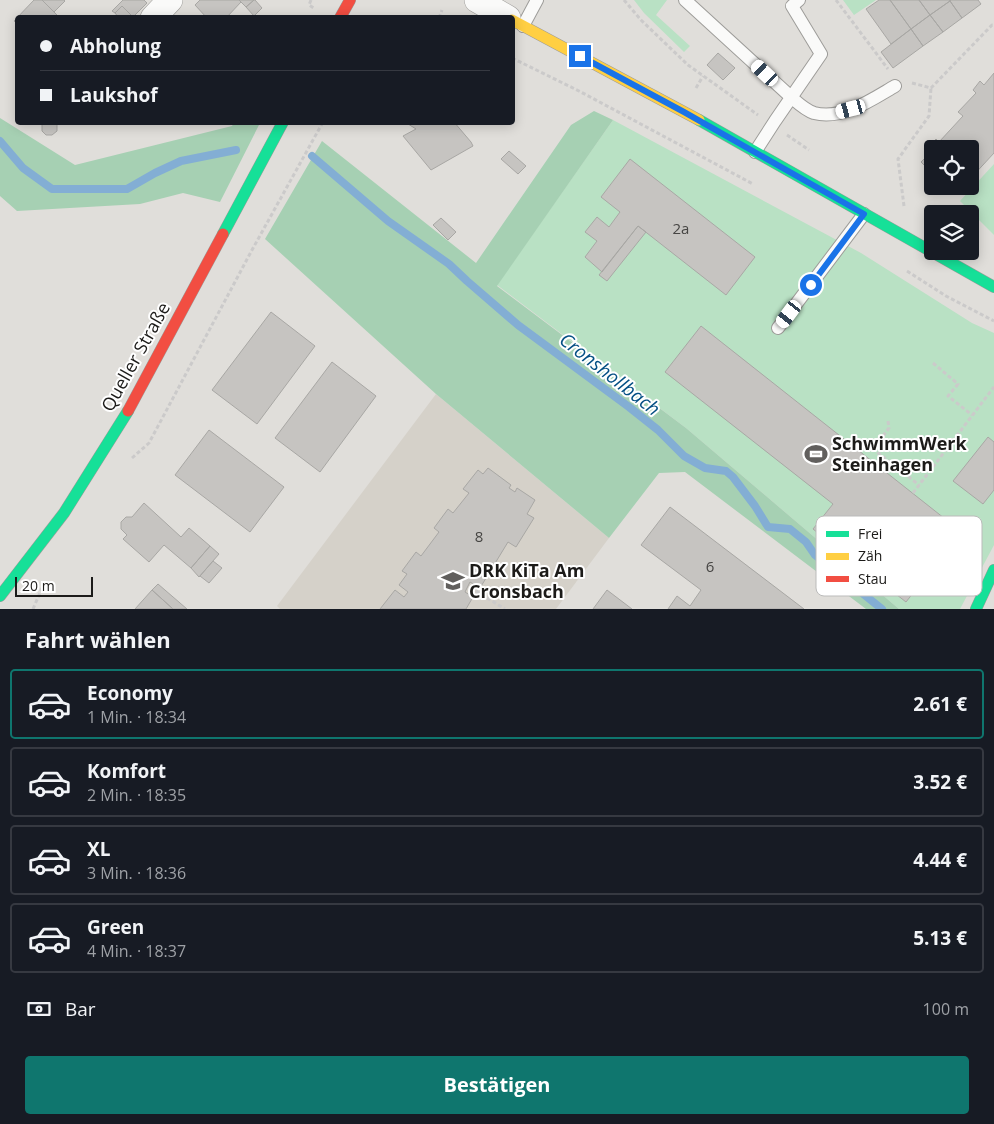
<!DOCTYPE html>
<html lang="de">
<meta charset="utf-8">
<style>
:root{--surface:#171b24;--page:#242831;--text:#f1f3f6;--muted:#9ea1a6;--line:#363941;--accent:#0f766e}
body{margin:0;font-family:"Open Sans",sans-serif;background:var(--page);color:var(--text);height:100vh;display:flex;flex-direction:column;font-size:19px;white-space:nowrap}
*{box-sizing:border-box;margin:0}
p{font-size:16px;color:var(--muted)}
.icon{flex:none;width:28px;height:28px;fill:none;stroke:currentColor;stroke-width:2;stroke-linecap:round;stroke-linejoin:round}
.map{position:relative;height:609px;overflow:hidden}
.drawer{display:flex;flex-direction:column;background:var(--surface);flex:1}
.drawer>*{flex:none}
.guide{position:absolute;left:15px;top:15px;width:500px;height:110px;border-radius:5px;box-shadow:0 2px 12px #0003;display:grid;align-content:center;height:110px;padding:0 25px;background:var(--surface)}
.controls{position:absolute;left:924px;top:140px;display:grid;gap:10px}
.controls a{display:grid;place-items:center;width:55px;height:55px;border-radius:5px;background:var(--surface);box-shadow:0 2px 12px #0003;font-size:25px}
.scale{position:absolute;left:15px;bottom:12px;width:78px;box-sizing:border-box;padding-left:5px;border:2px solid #1c1b19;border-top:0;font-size:14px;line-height:18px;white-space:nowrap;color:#1c1b19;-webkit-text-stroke:4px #fff;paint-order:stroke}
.end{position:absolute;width:22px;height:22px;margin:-11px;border:6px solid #1a73e8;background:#fff;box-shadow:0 0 0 2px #fff}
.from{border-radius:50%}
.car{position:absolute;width:15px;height:30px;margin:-15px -8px;border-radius:6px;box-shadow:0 0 4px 1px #0007;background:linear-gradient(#fff 24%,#345 0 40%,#fff 0 76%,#345 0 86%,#fff 0)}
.guide b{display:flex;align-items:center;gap:18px;height:48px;font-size:19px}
.guide b+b{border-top:1px solid var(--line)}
.guide i{width:12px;height:12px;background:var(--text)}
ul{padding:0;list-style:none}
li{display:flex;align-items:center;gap:15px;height:70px;margin:0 10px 8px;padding:0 15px;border:2px solid var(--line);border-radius:5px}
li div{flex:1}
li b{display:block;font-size:19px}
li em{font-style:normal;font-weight:700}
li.current{border-color:var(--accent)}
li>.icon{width:45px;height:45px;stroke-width:1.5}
h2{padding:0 25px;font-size:22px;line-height:60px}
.pay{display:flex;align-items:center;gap:12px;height:55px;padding:0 25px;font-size:19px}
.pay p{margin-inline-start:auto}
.primary-button{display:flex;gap:10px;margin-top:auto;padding:10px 25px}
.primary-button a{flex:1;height:58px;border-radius:5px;background:var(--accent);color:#fff;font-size:20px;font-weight:700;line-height:58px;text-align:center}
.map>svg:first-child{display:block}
</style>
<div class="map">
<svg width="994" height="609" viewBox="0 0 994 609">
<rect width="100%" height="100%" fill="#e0deda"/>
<!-- built -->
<path fill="#d5d1c9" d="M 436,394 L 609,538 L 556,609 L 280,609 L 277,606 Z"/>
<!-- green -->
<path fill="#b9e1c4" d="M 634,0 L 667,0 L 656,15 L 690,46 L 684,52 L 644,13 Z
M 843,0 L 876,0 L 854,15 Z
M 613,120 L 861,253 L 972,323 L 994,333 L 994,545 L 960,609 L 899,609 L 686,428 L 497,285 Z
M 994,164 L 994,235 L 960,201 Z"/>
<!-- forest -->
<path fill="#a6d0b3" d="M 594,111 L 613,120 L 497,286 L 686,428 L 899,609 L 866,609 L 685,472 L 659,473 L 609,538 L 436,394 L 265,239 L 322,141 L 476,263 L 571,125 Z
M 0,118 L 75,165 L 232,126 L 234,123 L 260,123 L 220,202 L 183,193 L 140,204 L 17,211 L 0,196 Z"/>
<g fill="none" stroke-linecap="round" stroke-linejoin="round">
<!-- stream -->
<path stroke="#83aed4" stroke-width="8" d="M 0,141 L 23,168 L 52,189 L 127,189 L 155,173 L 181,161 L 236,150
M 312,156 L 388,221 L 449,264 L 467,281 L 518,325 L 629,407 L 658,430 L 684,456 L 705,468 L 726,471 L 733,477 L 755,506 L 768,527 L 790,529 L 806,542 L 815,555 L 882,609"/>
</g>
<!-- building -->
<path fill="#c6c4c1" stroke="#a8a7a4" d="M 34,0 L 42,0 L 60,18 L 18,18 L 18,24 L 14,21 Z
M 42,0 L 64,0 L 65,1 L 54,12 Z
M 123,0 L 144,0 L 147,3 L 133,17 L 122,6 L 115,13 L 112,11 Z
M 200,0 L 239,0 L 241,2 L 226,18 L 207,18 L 195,5 Z
M 239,0 L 254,0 L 246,7 Z
M 254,0 L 255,0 L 262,8 L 254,16 L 246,7 Z
M 879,0 L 890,0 L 911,29 L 891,44 L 866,9 Z
M 890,0 L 919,0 L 930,15 L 911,29 Z
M 919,0 L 949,0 L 950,1 L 930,15 Z
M 951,0 L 978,0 L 981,4 L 962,18 L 950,1 Z
M 950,1 L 962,18 L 943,32 L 930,15 Z
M 122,6 L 133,17 L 133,18 L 119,18 L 115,13 Z
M 930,15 L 943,32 L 923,46 L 911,29 Z
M 911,29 L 923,46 L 893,68 L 881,52 Z
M 718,53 L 735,68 L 723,80 L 707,65 Z
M 994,73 L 994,153 L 970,179 L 970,149 L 932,149 L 932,173 L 921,162 L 932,151 L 928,147 L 936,139 L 939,142 L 963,116 L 958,112 L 976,93 L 973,90 L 980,81 L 984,85 Z
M 44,122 L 55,122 L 57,124 L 57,131 L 52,135 L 46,135 L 42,131 L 42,125 Z
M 405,122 L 454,122 L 471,142 L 473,146 L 431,170 L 403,136 L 416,129 Z
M 509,151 L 526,166 L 518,174 L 501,159 Z
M 630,159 L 755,257 L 726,295 L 638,226 L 602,272 L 585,257 L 597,241 L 585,232 L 597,217 L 609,227 L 620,212 L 601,197 Z
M 947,186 L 963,186 L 956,194 Z
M 441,218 L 456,232 L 448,240 L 433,225 Z
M 638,226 L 646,232 L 607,281 L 599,275 Z
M 271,312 L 315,346 L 257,424 L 212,390 Z
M 701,326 L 949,522 L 915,565 L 928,574 L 906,602 L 813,529 L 833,504 L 665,372 Z
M 332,362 L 376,396 L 320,472 L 275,438 Z
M 209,430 L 284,487 L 250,532 L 175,475 Z
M 988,437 L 994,442 L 994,490 L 983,504 L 953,481 Z
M 488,468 L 511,485 L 509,488 L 515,492 L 517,488 L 535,500 L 527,514 L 534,518 L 516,547 L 508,542 L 480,588 L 470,582 L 465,592 L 473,597 L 466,609 L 380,609 L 395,590 L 404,597 L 408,592 L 399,585 L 407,574 L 402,571 L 416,552 L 421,556 L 439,532 L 434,528 L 448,509 L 453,513 L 469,493 L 463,489 L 478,470 L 483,474 Z
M 144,503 L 181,537 L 189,528 L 210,546 L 191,568 L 164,545 L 149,562 L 123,539 L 127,535 L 121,529 L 121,522 L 126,517 L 132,517 Z
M 670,507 L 804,609 L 668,609 L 677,596 L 690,606 L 701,590 L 641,545 Z
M 210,546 L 219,554 L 199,577 L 191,568 Z
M 213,561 L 222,568 L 209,583 L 200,576 Z
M 158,584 L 187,609 L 173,609 L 152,590 Z
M 152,590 L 173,609 L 135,609 Z
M 607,590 L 632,609 L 593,609 Z"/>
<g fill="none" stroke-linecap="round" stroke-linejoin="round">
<defs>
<path id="lane" d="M 685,0 L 791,97 C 798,103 805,110 814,113 C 843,120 871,100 895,86
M 523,26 L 537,0
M 755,152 L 775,121 L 821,54 L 792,6 L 799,0
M 778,328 L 864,214"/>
<path id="street" d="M 477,0 L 508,18
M 153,18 L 170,0"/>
<path id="fast" d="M 699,120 L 994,287
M 223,234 L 283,122
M 0,596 L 64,513 L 128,411
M 976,609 L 994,570"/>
<path id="slow" d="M 512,20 L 699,120"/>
<path id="jam" d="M 340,18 L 350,0
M 128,411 L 223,234"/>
</defs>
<!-- lane casing -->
<use href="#lane" stroke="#9d9c99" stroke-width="14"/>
<!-- street casing -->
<use href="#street" stroke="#9d9c99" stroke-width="26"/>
<!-- fast casing -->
<use href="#fast" stroke="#9d9c99" stroke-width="12"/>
<!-- slow casing -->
<use href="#slow" stroke="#9d9c99" stroke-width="12"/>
<!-- jam casing -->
<use href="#jam" stroke="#9d9c99" stroke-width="12"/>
<!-- path -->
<path stroke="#cbcaca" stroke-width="3" stroke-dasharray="4 2.5" stroke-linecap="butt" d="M 311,0 L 309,5 L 315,9
M 624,0 L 641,20 L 688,65 L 758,115
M 836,0 L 888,69
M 439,18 L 442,10
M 512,58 L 579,91 L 753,184
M 912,83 L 931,88 L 992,25 L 994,25
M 696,88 L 703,76
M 787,135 L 809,150
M 904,206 L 898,159 L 929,116 L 931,88
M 907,271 L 946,296 L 994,321
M 933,363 L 958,384 L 948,396 L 972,415
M 888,421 L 889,428 L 873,449 L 919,485
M 132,458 L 149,443 L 252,250 L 323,122
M 913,493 L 994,387
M 476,591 L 505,609
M 33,609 L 42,588"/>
<!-- lane -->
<use href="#lane" stroke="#fafaf9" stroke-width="12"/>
<!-- street -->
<use href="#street" stroke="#fafaf9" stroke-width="25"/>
<!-- fast -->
<use href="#fast" stroke="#16e098" stroke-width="11"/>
<!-- slow -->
<use href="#slow" stroke="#ffcf43" stroke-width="11"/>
<!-- jam -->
<use href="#jam" stroke="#f24e42" stroke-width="11"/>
</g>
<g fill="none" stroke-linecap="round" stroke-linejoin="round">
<!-- route -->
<path stroke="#1a73e8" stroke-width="6" d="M 580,56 L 684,112 L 864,214 L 811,285"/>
</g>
<!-- icons -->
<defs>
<symbol id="stadium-bare" viewBox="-9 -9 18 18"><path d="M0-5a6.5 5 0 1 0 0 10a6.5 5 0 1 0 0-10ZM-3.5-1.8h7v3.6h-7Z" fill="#615f5d" stroke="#fff" stroke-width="2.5" paint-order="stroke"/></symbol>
<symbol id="school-bare" viewBox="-9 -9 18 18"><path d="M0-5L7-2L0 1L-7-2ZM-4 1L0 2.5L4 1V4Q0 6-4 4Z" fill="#615f5d" stroke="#fff" stroke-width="2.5" paint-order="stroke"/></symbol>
</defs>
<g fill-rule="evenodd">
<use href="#stadium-bare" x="800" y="438" width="32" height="32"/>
<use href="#school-bare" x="437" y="565" width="32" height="32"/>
</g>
<g text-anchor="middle" stroke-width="4" stroke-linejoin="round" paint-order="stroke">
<!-- number labels -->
<g font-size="15" fill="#464543">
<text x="681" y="234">2a</text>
<text x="479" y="542">8</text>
<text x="710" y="572">6</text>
</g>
<!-- street labels -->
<g font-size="18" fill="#1c1b19" stroke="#fff">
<text transform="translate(136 357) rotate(-61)" y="6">Queller Straße</text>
</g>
<!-- poi labels -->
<g font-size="18" font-weight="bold" fill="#1c1b19" stroke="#fff" text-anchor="start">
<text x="832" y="450">SchwimmWerk<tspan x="832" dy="21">Steinhagen</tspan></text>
<text x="469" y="577">DRK KiTa Am<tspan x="469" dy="21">Cronsbach</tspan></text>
</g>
<!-- water labels -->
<g font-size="19" font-style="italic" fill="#044f84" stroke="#fff">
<text transform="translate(610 374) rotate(38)" y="7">Cronshollbach</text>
</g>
</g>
<!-- legend -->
<rect x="816" y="516" width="166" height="80" rx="8" fill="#fff" stroke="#bbbbba" stroke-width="1"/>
<rect x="826" y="531" width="23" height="6" fill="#16e098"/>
<rect x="826" y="553" width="23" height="7" fill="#ffcf43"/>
<rect x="826" y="576" width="23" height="6" fill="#f24e42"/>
<g font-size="14" fill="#1c1b19">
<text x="858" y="539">Frei</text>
<text x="858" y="561">Zäh</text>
<text x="858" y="584">Stau</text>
</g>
</svg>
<div class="controls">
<a><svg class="icon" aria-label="locate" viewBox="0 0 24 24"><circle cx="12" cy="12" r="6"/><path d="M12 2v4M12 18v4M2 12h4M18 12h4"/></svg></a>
<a><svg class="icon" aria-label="layers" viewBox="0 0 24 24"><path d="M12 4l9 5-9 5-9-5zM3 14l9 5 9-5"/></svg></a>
</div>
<div class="scale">20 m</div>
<i class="end from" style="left:811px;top:285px"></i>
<i class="end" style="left:580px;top:56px"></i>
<i class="car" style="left:765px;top:73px;rotate:313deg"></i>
<i class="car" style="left:851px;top:109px;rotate:255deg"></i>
<i class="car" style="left:789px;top:314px;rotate:217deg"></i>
<div class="guide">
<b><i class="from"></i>Abholung</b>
<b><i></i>Laukshof</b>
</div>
</div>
<section class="drawer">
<h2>Fahrt wählen</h2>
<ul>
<li class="current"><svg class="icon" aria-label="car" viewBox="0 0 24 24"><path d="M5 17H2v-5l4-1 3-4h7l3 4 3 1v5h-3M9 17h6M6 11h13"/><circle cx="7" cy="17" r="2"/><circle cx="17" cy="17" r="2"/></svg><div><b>Economy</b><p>1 Min. · 18:34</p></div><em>2.61 €</em></li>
<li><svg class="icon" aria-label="car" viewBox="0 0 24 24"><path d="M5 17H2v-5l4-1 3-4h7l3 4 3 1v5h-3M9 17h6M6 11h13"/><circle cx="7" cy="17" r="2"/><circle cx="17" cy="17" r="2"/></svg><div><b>Komfort</b><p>2 Min. · 18:35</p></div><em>3.52 €</em></li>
<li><svg class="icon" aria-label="car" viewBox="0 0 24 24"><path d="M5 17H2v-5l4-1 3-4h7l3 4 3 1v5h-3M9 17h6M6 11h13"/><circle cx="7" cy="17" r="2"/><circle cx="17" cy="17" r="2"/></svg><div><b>XL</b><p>3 Min. · 18:36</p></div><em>4.44 €</em></li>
<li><svg class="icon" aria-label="car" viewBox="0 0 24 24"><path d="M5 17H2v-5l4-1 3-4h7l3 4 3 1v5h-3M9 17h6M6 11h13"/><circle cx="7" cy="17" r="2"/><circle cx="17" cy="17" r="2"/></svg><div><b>Green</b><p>4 Min. · 18:37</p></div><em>5.13 €</em></li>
</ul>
<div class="pay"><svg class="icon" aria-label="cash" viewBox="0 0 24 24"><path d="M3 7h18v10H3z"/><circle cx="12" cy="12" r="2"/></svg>Bar<p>100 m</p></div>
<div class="primary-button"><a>Bestätigen</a></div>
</section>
